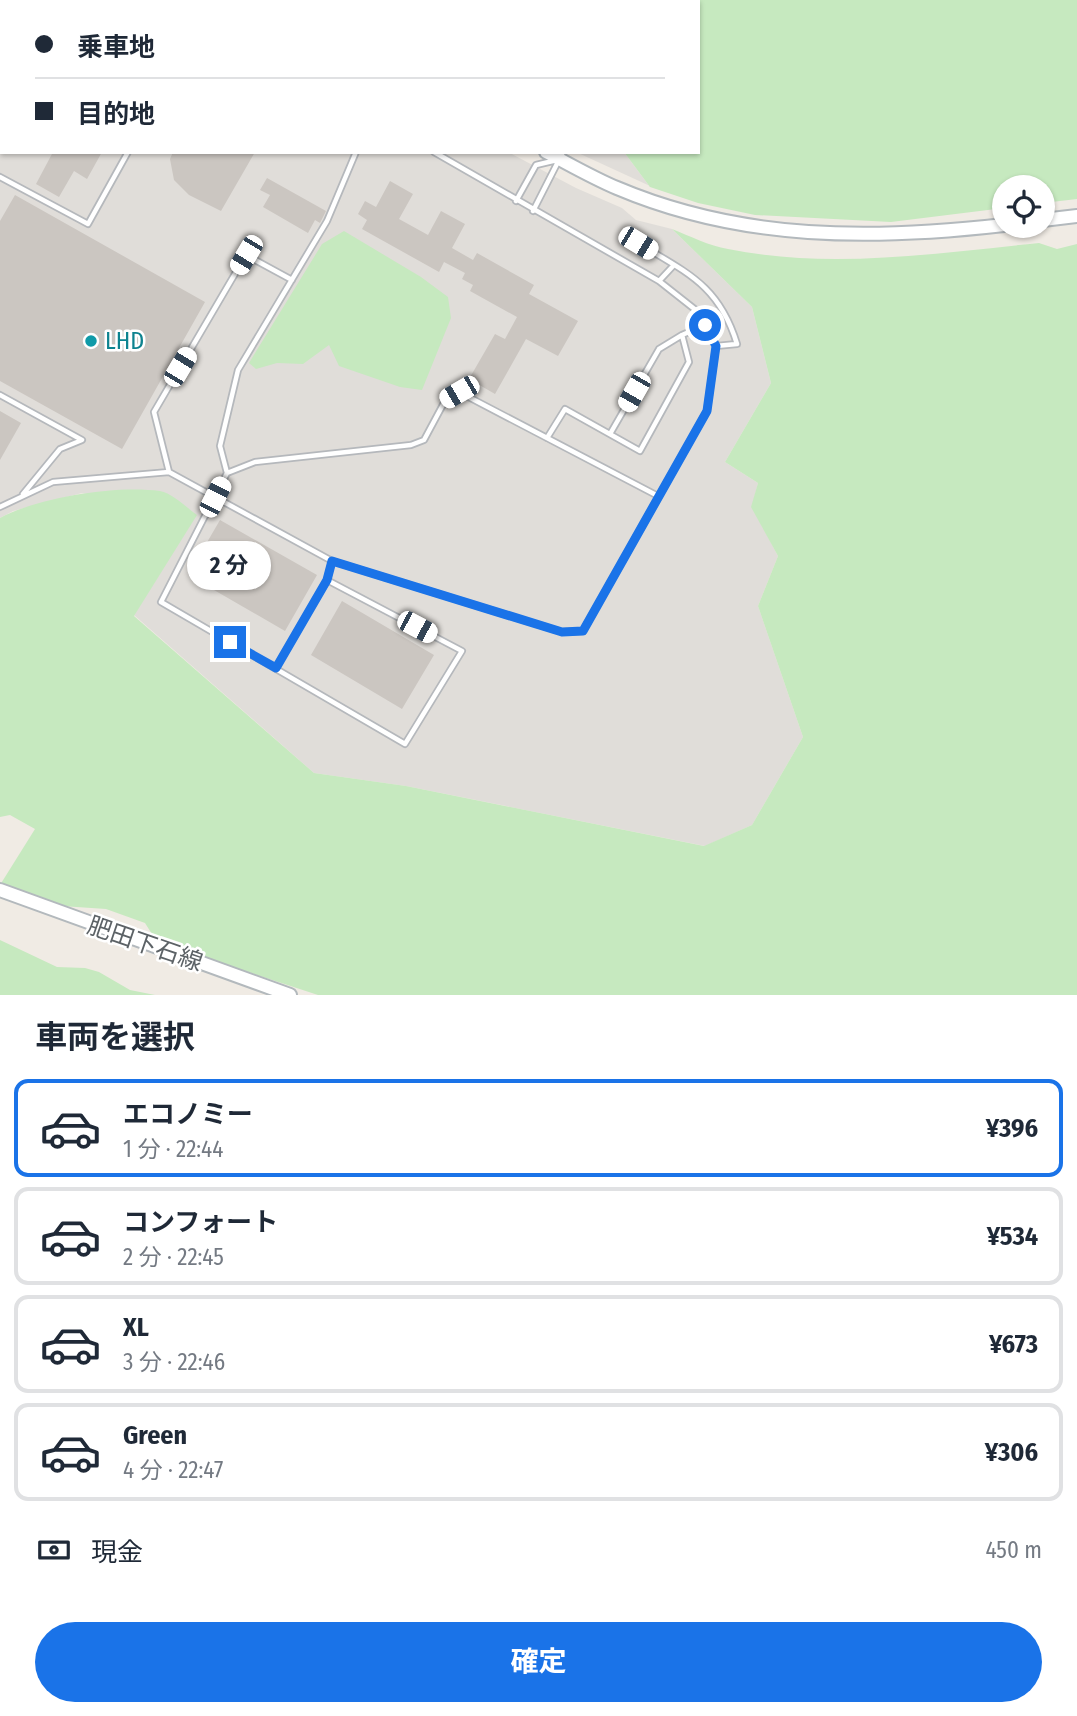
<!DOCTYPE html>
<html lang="ja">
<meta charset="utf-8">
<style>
:root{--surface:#fff;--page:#f6f6f7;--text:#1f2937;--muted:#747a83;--line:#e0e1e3;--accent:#1a73e8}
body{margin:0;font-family:"Fira Sans Condensed","Noto Sans JP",sans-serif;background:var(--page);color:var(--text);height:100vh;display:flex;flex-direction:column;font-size:26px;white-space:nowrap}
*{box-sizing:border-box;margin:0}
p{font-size:23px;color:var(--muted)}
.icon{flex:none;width:38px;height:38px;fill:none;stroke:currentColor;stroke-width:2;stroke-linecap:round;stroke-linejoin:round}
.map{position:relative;height:995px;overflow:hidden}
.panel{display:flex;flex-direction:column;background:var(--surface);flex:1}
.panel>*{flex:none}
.hud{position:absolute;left:0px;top:0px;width:700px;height:154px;box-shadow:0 2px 5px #0004;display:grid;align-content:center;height:154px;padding:0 35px;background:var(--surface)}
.tools{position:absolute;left:992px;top:175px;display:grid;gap:14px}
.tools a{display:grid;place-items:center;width:63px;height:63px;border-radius:50%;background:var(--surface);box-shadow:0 2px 5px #0004;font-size:35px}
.end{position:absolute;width:32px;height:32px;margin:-16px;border:9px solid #1a73e8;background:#fff;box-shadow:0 0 0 4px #fff}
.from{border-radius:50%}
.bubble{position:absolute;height:49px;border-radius:24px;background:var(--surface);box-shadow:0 2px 5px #0004;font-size:23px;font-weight:700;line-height:49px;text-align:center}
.car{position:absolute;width:21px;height:42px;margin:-21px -10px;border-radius:9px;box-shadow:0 0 5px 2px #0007;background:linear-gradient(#fff 24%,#345 0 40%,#fff 0 76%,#345 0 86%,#fff 0)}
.hud b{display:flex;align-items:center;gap:24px;height:66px;font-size:26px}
.hud b+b{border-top:2px solid var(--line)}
.hud i{width:18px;height:18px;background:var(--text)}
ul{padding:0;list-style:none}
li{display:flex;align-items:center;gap:21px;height:98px;margin:0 14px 10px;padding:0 21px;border:4px solid var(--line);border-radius:14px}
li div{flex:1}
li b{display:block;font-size:26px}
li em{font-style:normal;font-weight:700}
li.on{border-color:var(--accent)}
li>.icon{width:63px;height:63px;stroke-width:1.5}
h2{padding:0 35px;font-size:32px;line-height:84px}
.pay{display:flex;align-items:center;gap:18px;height:77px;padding:0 35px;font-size:26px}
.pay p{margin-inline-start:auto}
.primary-button{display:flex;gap:14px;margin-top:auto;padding:14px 35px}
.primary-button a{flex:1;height:80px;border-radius:42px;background:var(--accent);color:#fff;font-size:28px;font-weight:700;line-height:80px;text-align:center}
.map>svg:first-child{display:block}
</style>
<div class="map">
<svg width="1077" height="995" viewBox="0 0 1077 995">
<rect width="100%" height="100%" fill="#f0ebe4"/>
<!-- industrial -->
<path fill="#e0ddd9" d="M 0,0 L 233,2 L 2,2 L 2,152 L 508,152 L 576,188 L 622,208 L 636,220 L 672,229 L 752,307 L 771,383 L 725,462 L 758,483 L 752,507 L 778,556 L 758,606 L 803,737 L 752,825 L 705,846 L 406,786 L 314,773 L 134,615 L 196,515 L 82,493 L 13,511 L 0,518 Z
M 373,0 L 560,0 L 560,2 L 374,2 Z
M 576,152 L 624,152 L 650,187 L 650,186 Z"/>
<!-- green -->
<path fill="#c6e9bf" d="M 560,0 L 1077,0 L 1077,199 L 1043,203 L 1043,187 L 1004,187 L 1004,208 L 891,222 L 755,215 L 698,203 L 650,187 L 624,152 L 698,152 L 698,2 Z
M 672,229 C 690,236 709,246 728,249 C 831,270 937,253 1039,243 L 1057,249 L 1077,244 L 1077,995 L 318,995 L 157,942 L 145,923 L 106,909 L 47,905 L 0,885 L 35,829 L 10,815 L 0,817 L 0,518 C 39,497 116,485 160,491 C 172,493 187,508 197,515 L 134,616 L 314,773 L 406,786 L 704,846 L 752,825 L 803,737 L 758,606 L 778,556 L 751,507 L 758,483 L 725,462 L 771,383 L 752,307 Z
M 344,231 L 421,277 L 448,297 L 451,318 L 422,390 L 400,387 L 339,366 L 329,345 L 303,364 L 277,363 L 256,369 L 249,363 L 322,244 Z
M 0,940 L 57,967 L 85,968 L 99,972 L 130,990 L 155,995 L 0,995 Z"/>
<!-- building -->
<path fill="#cbc6c1" d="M 53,152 L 102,152 L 87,179 L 74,171 L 59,197 L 36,184 Z
M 173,152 L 255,152 L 221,211 L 189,195 L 174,180 L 170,159 Z
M 267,178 L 326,211 L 320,223 L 315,220 L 308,233 L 263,207 L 270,195 L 260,190 Z
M 390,181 L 413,194 L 399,219 L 428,235 L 441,211 L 465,224 L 452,248 L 473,260 L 477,253 L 534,285 L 529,294 L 578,321 L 558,356 L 526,339 L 495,394 L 469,379 L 495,334 L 505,339 L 517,317 L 470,291 L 473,285 L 462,279 L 465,273 L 444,262 L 439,272 L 362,229 L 367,220 L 358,214 L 365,201 L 376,207 Z
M 15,195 L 205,302 L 122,449 L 0,381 L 0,221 Z
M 0,411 L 21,423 L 0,460 Z
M 220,520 L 317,575 L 285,631 L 188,575 Z
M 342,601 L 434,655 L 402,709 L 311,655 Z"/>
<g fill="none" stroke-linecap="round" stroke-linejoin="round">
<defs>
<path id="lane" d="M 6,0 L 9,2
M 221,0 L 222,2
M 401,0 L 403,2
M 62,2 L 63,0
M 463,2 L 464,0
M 0,116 L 2,113
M 0,177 L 88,224 L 128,152
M 516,201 L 536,165 L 557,160
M 533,211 L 563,152
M 638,243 C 687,273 719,285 737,344 L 716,346
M 659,281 L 674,265
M 0,395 L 82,440 L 60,449 L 23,494
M 610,434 L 659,349 L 682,335
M 547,438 L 565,409 L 640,451 L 689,362 L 682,335 L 705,325
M 169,472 L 154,412 L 246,255 L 292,280
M 227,473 L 255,462 L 411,445 L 424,440 L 446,399 L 459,392 L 658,496
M 0,507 L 53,482 L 169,472 L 332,561 L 562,632 L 583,631 L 707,411 L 716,346 L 697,311 L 659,281 L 434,152
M 327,580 L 462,651 L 405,744 L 161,602 L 227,473 L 220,446 L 238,370 L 327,221 L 356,152
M 276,668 L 327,580 L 332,561"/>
<path id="secondary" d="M 356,0 L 358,2
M 546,152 C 569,164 593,178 617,188 C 742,241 873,240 1004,225
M 1043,220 L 1077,216
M 0,890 L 290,995"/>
</defs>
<!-- lane casing -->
<use href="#lane" stroke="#b5b8bc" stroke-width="8"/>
<!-- secondary casing -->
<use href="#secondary" stroke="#b3b9bd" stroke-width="16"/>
<!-- lane -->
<use href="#lane" stroke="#fff" stroke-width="4.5"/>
<!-- secondary -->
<use href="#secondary" stroke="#fff" stroke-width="12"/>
</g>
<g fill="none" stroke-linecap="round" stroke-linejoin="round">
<!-- route -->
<path stroke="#1a73e8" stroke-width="9" d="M 230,642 L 276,668 L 327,580 L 332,561 L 562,632 L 583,631 L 707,411 L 716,346 L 705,325"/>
</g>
<!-- markers -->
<circle fill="#0f9aa8" stroke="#fff" stroke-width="2.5" cx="91" cy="341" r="7"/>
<g text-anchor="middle" stroke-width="5" stroke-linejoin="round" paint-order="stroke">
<!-- culture labels -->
<g font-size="24" fill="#0d838f" stroke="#fff" text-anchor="start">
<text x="105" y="349">LHD</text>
</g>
<!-- street labels -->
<g font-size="24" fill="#5c6266" stroke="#fff">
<text transform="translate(145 944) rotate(19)" y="8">肥田下石線</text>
</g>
</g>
</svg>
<div class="tools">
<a><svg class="icon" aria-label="locate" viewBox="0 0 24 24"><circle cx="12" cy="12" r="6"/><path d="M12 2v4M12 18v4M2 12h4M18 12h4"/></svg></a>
</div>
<i class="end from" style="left:705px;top:325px"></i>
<i class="end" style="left:230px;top:642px"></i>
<div class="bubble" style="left:187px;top:541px;width:84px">2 分</div>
<i class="car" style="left:638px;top:243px;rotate:121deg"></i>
<i class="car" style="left:246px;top:255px;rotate:211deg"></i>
<i class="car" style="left:180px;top:367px;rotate:31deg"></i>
<i class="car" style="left:459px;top:392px;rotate:240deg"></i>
<i class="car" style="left:634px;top:392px;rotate:210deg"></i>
<i class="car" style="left:215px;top:497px;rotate:27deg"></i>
<i class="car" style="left:417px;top:627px;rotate:118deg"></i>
<div class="hud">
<b><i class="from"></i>乗車地</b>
<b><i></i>目的地</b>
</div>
</div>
<section class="panel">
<h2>車両を選択</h2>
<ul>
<li class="on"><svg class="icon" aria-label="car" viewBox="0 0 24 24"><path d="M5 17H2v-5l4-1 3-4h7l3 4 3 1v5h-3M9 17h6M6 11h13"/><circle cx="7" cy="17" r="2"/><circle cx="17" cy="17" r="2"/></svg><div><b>エコノミー</b><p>1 分 · 22:44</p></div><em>¥396</em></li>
<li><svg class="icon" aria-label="car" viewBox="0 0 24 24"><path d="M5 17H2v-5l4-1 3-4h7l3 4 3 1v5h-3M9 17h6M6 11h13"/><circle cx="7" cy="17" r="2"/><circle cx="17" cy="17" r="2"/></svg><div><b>コンフォート</b><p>2 分 · 22:45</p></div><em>¥534</em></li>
<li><svg class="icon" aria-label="car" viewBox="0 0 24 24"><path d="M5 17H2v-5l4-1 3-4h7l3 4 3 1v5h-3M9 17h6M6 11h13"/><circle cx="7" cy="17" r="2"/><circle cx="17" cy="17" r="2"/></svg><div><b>XL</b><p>3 分 · 22:46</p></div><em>¥673</em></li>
<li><svg class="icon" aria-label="car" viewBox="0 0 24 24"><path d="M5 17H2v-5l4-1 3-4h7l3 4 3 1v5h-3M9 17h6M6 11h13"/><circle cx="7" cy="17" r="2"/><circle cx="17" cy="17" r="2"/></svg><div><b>Green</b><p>4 分 · 22:47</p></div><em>¥306</em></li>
</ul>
<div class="pay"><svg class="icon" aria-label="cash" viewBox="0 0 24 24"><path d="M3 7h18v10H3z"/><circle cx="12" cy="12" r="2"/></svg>現金<p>450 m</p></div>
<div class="primary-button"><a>確定</a></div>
</section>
